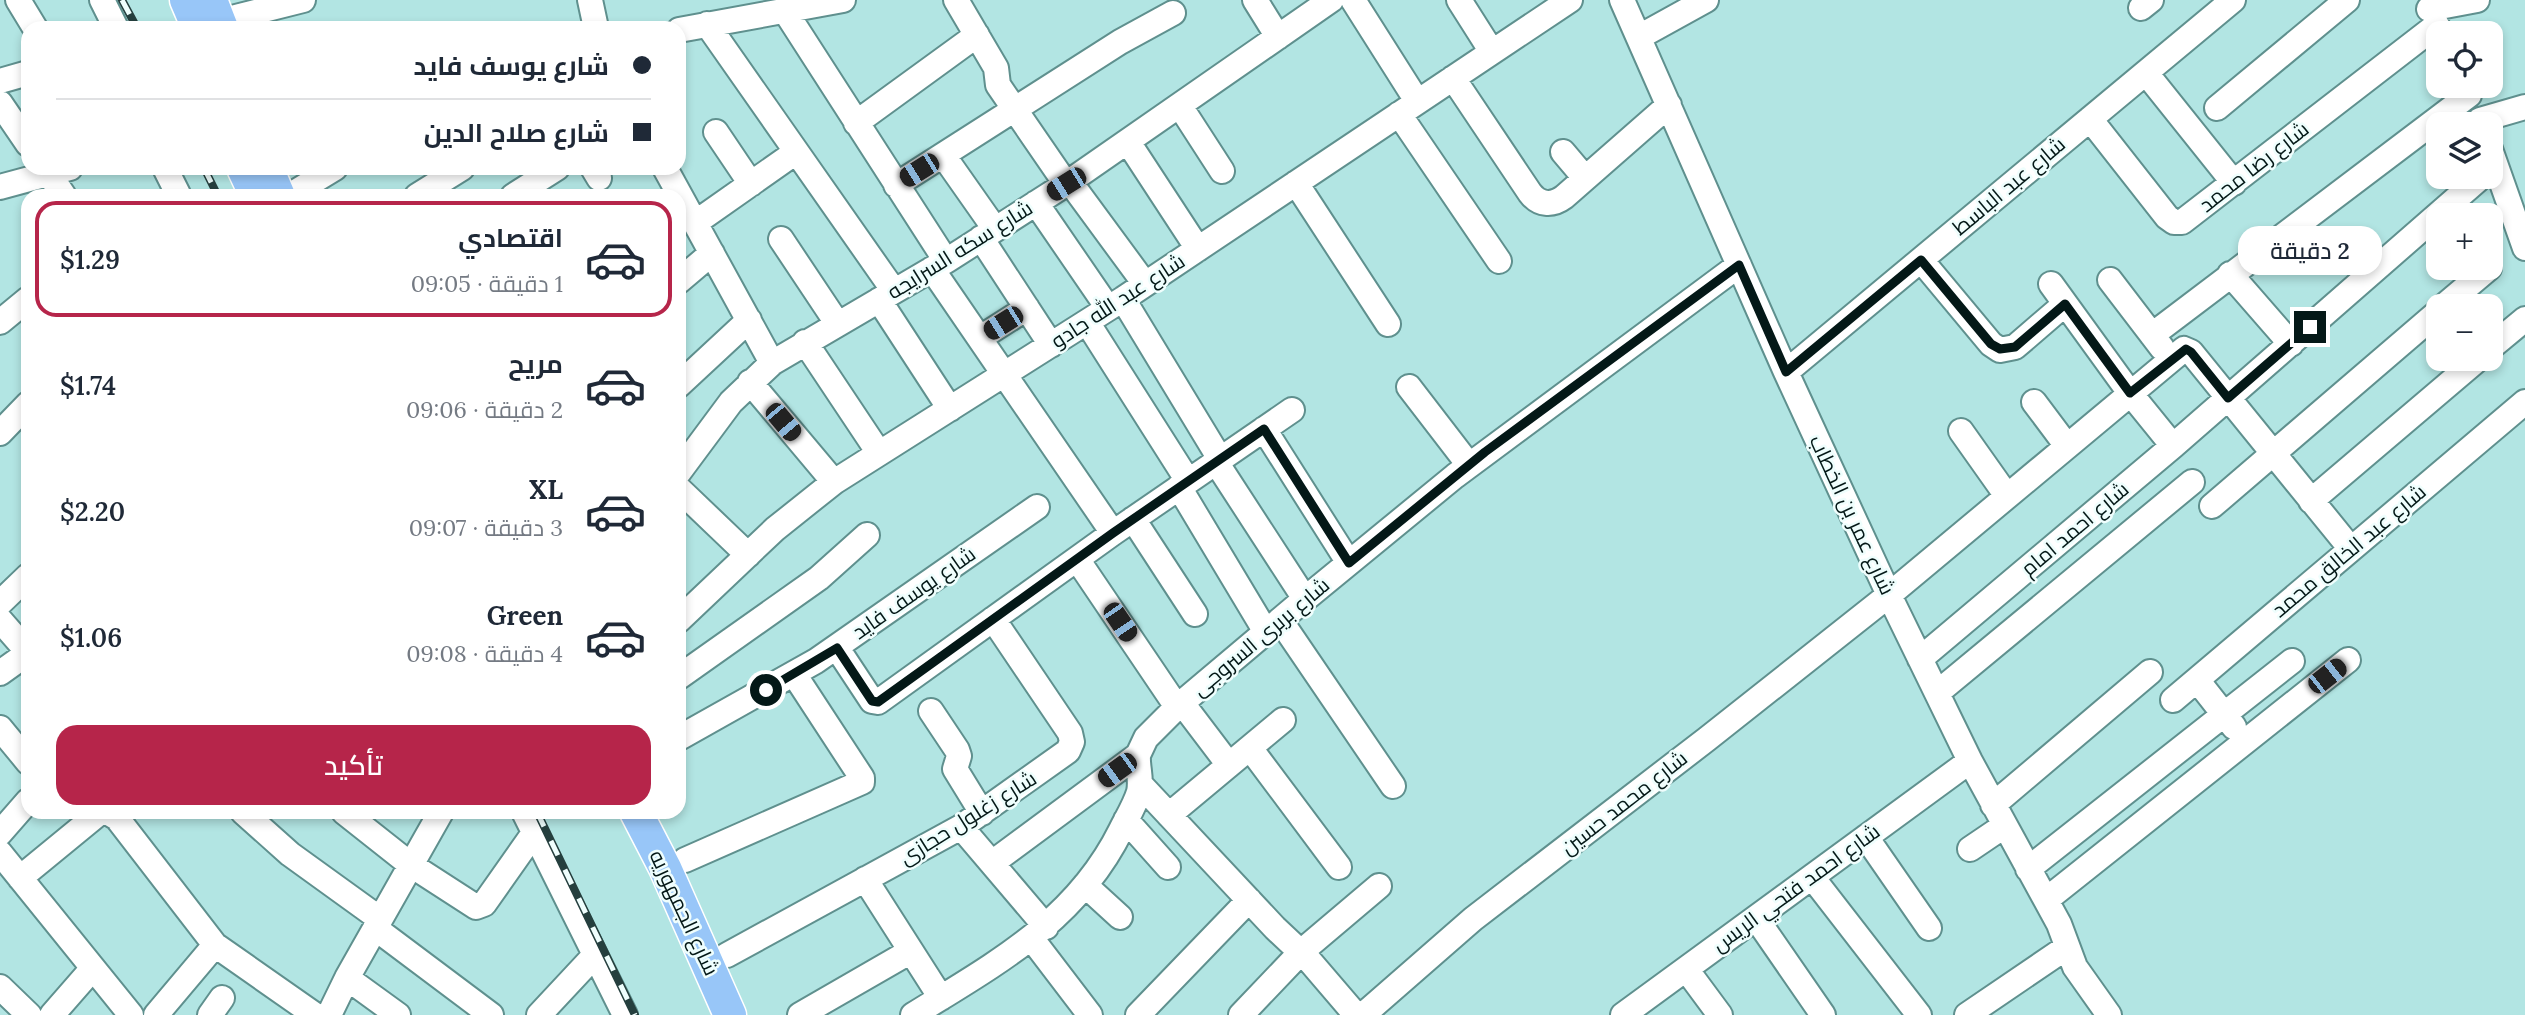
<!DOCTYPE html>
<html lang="ar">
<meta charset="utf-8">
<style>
:root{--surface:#fff;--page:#f2f2f3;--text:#1f2937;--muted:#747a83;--line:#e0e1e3;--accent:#b6254a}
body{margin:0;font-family:Lora,Cairo,serif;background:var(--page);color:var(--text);direction:rtl;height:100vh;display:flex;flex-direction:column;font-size:26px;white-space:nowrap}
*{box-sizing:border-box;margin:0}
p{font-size:23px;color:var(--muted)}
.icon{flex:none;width:38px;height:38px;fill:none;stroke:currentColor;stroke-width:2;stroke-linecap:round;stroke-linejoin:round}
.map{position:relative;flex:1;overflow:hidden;direction:ltr}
.drawer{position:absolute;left:21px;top:189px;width:665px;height:630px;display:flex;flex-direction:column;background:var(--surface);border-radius:21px;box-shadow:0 4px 10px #0003;direction:rtl}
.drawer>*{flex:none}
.top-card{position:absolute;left:21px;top:21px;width:665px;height:154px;border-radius:21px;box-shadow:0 4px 10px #0003;direction:rtl;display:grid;align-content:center;height:154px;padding:0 35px;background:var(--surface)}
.controls{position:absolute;left:2426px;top:21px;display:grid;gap:14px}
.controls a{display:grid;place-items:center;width:77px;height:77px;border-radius:14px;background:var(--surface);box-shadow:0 4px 10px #0003;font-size:35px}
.end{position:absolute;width:32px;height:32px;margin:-16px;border:9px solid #041817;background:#fff;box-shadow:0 0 0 4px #fff}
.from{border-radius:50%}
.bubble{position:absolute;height:49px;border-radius:21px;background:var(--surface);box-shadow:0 4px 10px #0003;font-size:23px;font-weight:600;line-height:49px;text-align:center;direction:rtl}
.car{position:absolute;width:21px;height:42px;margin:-21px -10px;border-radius:9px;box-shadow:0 0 5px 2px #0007;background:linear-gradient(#222 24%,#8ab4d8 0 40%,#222 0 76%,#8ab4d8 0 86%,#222 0)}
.top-card b{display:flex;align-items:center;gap:24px;height:66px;font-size:26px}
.top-card b+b{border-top:2px solid var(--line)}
.top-card i{width:18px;height:18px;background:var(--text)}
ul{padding:12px 0 0;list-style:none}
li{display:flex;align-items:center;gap:21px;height:116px;margin:0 14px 10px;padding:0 21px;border:4px solid transparent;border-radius:21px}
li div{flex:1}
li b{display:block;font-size:26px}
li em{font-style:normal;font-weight:600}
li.selected{border-color:var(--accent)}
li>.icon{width:63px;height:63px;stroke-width:1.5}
.primary-button{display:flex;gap:14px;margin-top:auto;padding:14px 35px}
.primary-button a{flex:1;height:80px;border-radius:21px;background:var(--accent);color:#fff;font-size:28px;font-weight:600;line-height:80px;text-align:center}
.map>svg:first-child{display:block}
</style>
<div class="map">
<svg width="2525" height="1015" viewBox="0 0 2525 1015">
<rect width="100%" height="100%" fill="#b2e5e3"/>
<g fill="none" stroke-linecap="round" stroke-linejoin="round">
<defs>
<path id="minor" d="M 18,0 L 35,28
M 102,0 L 116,28
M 590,0 L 596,28
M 956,0 L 996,68 L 998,85 L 1066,184
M 1255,0 L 1278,37
M 1353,0 L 1417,101
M 1459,0 L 1492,52
M 1622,0 L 1786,372 L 1889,595 L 1970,761 L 2059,924 L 2075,967 L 2109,1015
M 2141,8 L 2151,0
M 2429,9 L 2477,0
M 785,11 L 946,261
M 220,21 L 303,0
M 707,24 L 894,291
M 679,30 L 843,0
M 1639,37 L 1706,0
M 2146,73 L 2234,183
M 1453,78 L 1530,193 C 1539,205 1552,206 1564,197 L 1669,105
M 0,81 L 28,73
M 0,103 L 28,144
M 1180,106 L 1222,171
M 2217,108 L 2347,0
M 1399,114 L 1499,261
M 2090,119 L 2167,217 L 2174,222 L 2182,222 L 2437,25
M 2480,120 L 2525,107
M 856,123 L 977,35
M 716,132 L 751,184
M 1128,142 L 1198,249
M 2490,149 L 2525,248
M 1563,152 L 1585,178
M 943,155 L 995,229
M 45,168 L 64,196
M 165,168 L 179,196
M 593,168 L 599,178
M 665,168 L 772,363
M 1070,182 L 1145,284
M 1296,183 L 1388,324
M 896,185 L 1120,42 L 1173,13
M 0,187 L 70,168
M 289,196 L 335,168
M 417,196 L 462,168
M 513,196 L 557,168
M 1036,203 L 1108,308
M 695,223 L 796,152
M 981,238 L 1051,345
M 781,239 L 837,323
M 1921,260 L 1991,344 L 2000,350 L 2015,347 L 2065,304
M 932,269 L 1113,533
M 2230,274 L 2291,344
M 2110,280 L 2162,348
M 679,281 L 712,253
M 2051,284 L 2130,393 L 2173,446
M 1123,299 L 1220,459
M 879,300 L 950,409
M 2444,306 L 2489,268
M 0,322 L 28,299
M 1087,322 L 1188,481
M 2152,335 L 2469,95
M 980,338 L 1027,308
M 805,342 L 879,453
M 2490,348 L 2525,319
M 1786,372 L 2233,0
M 750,382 L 834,482
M 679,385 L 749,320
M 1409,387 L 1469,465
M 2034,402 L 2067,446
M 1264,429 L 1349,563
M 1961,431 L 2007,496
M 0,433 L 28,404
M 1216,462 L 1305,599
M 679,472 L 731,402 L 772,363 L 946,261 L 1066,184 L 1331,0
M 1179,487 L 1266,632
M 679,489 L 748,555
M 2311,501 L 2478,359
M 2212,506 L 2438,312
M 1133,519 L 1195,614
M 1077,559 L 1177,707
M 0,603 L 28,576
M 0,620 L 28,652
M 679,620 L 775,529 L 834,482 L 1123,299 L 1570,0
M 1280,620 L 1393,786
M 837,648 L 872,701 L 878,702 L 1113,533 L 1292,410
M 1920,659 L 2173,446 L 2481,177
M 0,673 L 28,653
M 679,677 L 819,578 L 867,535
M 2197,680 L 2234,727
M 1937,693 L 2192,482
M 2173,700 L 2525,402
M 1182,703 L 1229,765
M 931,711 L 957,750 L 959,756 L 955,769 L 982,813
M 0,728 L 28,762
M 679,738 L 816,661 L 1037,507
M 1250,748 L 1339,867
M 1140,784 L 1275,928 L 1308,959 L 1356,1015
M 1993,805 L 2150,672
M 107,812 L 117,818 L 215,945 L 315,1015
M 243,812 L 290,854 L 380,919
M 344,812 L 411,865 L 476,907 L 484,904 L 534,833
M 524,812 L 625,1015
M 1169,815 L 1283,720
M 1126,820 L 1168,867
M 961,827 L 1046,927
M 0,833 L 28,801
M 1866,837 L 1929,928
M 1970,849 L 2004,826
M 0,853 L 131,1015
M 685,860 L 862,782 L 862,778 L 794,674
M 992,863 L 1138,755 L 1146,738 L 1177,707 L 1305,599 L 1455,476 L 1739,265
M 2028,869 L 2292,661
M 1812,877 L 1919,1015
M 20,878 L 98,814 L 104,812
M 865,879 L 941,998
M 1085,885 L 1120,917
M 2046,900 L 2348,660
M 1756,918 L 1823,1015
M 375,928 L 491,1015
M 1032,939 L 1090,1015
M 727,955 L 961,827 L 1068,751 L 1072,742 L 1070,733 L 993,619
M 1686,969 L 1720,1015
M 347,978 L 398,1015
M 0,987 L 29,1015
M 52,1015 L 93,968
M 156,1015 L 215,945
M 210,1015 L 222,998
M 329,1015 L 347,978 L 441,812
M 539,1015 L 595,955
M 800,1015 L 911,951
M 913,1015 C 995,964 1076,921 1121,830 C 1127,818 1135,805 1139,792 C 1142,779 1137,767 1138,755
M 1138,1015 L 1249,900
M 1241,1015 L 1301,952 L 1379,886
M 1363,1015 L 1473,919 L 1707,739 L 1889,595 L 2184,349 L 2191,352 L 2351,549
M 1623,1015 L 1970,761
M 1967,1015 L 2067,947"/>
<path id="major" d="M 186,0 L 198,28
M 211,0 L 222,28
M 243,168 L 256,196
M 267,168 L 279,196
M 636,812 L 665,868 L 730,1015"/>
</defs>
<!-- minor casing -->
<use href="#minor" stroke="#5f908e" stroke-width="28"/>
<!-- major casing -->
<use href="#major" stroke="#fff" stroke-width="35"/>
<!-- minor -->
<use href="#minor" stroke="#fff" stroke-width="24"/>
<!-- major -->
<use href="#major" stroke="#98c6f8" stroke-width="32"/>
<defs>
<path id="rail" d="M 122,0 L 137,28
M 204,168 L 218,196
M 537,812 L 635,1015"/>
</defs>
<!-- rail casing -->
<use href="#rail" stroke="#253f3e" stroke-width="8"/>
<!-- rail -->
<use href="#rail" stroke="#effefd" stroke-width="5" stroke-dasharray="16" stroke-linecap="butt"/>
</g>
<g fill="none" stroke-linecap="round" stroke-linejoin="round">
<!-- route -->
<path stroke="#041817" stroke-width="9" d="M 766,690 L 837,648 L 872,701 L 878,702 L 1113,533 L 1264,429 L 1349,563 L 1485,452 L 1739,265 L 1786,372 L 1921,260 L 1991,344 L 2000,349 L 2015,347 L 2065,304 L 2130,393 L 2186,349 L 2191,352 L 2228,398 L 2310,327"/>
</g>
<g text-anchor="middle" stroke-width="5" stroke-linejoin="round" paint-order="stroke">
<!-- street labels -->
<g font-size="21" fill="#041817" stroke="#effefd">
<text transform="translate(2254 167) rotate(-38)" y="7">شارع رضا محمد</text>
<text transform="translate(2009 186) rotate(-40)" y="7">شارع عبد الباسط</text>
<text transform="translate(960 250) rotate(-32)" y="7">شارع سكه السرايجه</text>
<text transform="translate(1118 301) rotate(-33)" y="7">شارع عبد الله جادو</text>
<text transform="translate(1852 515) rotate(65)" y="7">شارع عمر بن الخطاب</text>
<text transform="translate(2075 529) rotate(-40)" y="7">شارع احمد امام</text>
<text transform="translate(2349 551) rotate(-40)" y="7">شارع عبد الخالق محمد</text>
<text transform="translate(914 593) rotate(-35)" y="7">شارع يوسف فايد</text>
<text transform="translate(1261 637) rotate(-40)" y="7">شارع بربرى السروجى</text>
<text transform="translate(1624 803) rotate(-38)" y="7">شارع محمد حسين</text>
<text transform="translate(968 818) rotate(-32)" y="7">شارع زغلول حجازى</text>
<text transform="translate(1796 888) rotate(-36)" y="7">شارع احمد فتحي الريس</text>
<text transform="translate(684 913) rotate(65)" y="7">شارع الجمهوريه</text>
</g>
</g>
</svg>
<div class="controls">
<a><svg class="icon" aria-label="locate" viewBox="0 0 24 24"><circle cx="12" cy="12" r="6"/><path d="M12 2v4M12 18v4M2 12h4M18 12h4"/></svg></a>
<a><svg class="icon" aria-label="layers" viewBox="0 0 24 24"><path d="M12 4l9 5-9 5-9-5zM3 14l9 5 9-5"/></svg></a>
<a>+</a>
<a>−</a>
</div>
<i class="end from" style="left:766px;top:690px"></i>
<i class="end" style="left:2310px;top:327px"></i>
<div class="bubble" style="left:2238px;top:226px;width:144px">2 دقيقة</div>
<i class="car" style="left:919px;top:170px;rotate:238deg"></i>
<i class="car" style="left:1066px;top:184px;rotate:238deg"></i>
<i class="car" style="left:1003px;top:323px;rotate:238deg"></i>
<i class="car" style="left:783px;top:422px;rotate:140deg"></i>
<i class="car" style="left:1120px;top:622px;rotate:146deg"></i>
<i class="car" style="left:2327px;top:676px;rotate:52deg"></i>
<i class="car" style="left:1117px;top:770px;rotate:234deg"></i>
<div class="top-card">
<b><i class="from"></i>شارع يوسف فايد</b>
<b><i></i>شارع صلاح الدين</b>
</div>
<section class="drawer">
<ul>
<li class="selected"><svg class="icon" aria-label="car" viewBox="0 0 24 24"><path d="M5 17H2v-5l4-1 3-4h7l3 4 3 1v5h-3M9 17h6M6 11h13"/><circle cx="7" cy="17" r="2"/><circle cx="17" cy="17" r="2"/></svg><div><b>اقتصادي</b><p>1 دقيقة · 09:05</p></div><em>$1.29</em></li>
<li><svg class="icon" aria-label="car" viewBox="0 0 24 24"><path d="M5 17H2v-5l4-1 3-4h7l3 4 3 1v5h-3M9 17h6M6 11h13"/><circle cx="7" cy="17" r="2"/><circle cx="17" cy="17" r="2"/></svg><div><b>مريح</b><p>2 دقيقة · 09:06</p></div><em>$1.74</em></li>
<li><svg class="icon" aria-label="car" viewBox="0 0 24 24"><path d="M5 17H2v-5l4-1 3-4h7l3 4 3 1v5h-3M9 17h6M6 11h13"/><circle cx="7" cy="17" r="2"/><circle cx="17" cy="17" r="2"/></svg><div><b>XL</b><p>3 دقيقة · 09:07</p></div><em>$2.20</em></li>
<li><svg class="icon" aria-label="car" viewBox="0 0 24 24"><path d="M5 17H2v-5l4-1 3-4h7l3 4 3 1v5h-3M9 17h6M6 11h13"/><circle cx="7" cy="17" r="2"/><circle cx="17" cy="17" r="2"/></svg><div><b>Green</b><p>4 دقيقة · 09:08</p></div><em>$1.06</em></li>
</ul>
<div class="primary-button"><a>تأكيد</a></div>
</section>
</div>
